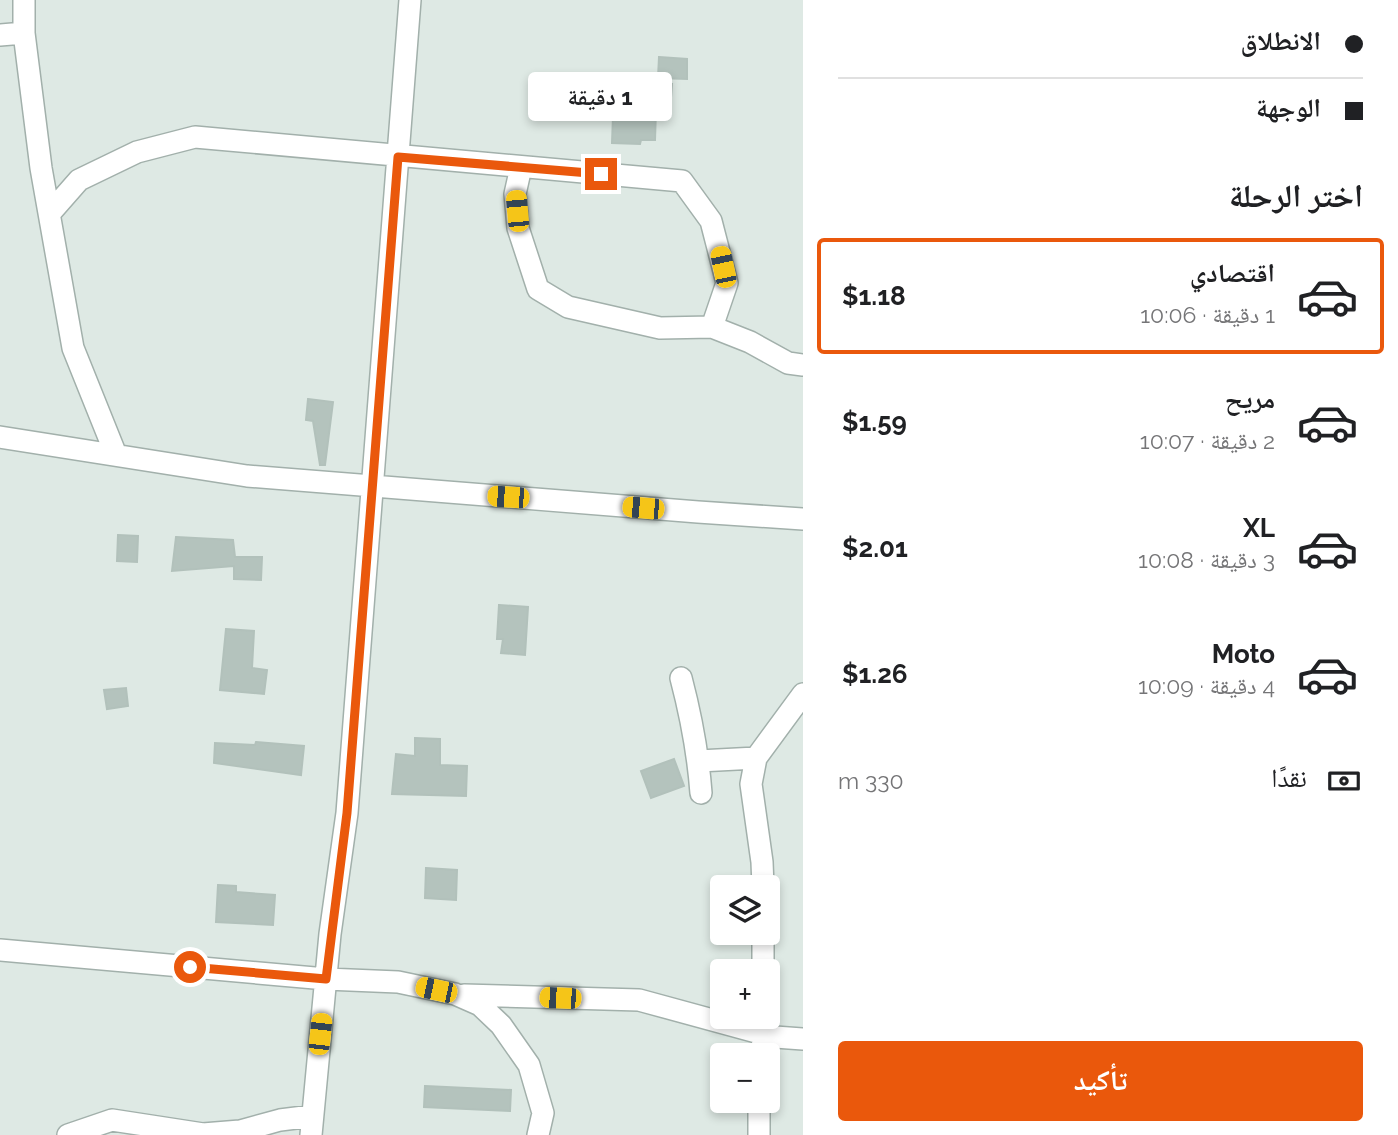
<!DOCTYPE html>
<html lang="ar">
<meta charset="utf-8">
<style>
:root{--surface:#fff;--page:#f2f2f2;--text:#202124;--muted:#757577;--line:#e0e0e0;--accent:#ea580c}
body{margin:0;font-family:Raleway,"Noto Naskh Arabic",sans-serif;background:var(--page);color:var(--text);direction:rtl;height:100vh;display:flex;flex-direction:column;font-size:26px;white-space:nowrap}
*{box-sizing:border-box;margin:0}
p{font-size:23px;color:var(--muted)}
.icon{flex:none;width:38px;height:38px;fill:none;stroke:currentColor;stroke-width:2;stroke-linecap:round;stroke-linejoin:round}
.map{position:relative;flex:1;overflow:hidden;direction:ltr}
.side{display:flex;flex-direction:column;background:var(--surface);width:595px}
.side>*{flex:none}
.banner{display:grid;align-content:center;height:154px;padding:0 35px;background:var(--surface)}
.controls{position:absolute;left:710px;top:875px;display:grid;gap:14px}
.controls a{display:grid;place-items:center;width:70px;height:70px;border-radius:7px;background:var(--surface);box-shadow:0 4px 10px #0003;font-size:35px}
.end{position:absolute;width:32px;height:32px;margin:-16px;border:9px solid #ea580c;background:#fff;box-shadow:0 0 0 4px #fff}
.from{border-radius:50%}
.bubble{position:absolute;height:49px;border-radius:7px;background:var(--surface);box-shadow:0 4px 10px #0003;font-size:23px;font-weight:700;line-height:49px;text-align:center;direction:rtl}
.car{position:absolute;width:21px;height:42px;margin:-21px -10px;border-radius:9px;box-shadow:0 0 5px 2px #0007;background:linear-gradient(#f5c518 24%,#345 0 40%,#f5c518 0 76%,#345 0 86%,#f5c518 0)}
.banner b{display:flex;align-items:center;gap:24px;height:66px;font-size:26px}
.banner b+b{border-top:2px solid var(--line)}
.banner i{width:18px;height:18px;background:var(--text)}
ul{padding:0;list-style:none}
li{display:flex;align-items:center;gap:21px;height:116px;margin:0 14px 10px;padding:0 21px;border:4px solid transparent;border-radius:7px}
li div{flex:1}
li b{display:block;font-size:26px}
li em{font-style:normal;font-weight:700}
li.on{border-color:var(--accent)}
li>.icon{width:63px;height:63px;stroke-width:1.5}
h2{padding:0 35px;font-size:32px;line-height:84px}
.pay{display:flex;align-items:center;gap:18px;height:77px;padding:0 35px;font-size:26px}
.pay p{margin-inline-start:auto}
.button{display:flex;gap:14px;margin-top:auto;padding:14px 35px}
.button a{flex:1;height:80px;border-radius:7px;background:var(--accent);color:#fff;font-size:28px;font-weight:700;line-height:80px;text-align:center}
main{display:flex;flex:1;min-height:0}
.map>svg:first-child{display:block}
</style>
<main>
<section class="side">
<div class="banner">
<b><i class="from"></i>الانطلاق</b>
<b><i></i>الوجهة</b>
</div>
<h2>اختر الرحلة</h2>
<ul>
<li class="on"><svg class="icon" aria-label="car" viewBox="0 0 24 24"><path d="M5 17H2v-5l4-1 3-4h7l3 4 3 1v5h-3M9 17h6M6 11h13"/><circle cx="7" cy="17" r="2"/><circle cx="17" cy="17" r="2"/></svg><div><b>اقتصادي</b><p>1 دقيقة · 10:06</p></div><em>$1.18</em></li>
<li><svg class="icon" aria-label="car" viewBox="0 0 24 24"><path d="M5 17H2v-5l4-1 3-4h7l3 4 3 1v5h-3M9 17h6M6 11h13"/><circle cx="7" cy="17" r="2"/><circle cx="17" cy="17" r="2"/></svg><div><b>مريح</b><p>2 دقيقة · 10:07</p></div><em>$1.59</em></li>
<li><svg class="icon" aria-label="car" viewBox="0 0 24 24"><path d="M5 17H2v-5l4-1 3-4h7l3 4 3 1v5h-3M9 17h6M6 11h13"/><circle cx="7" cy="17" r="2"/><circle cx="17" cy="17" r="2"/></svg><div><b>XL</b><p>3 دقيقة · 10:08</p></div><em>$2.01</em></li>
<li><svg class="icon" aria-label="car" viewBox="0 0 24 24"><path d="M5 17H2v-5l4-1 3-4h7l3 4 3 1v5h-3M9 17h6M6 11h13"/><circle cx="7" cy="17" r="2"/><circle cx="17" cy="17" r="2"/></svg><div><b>Moto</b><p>4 دقيقة · 10:09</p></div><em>$1.26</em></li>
</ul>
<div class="pay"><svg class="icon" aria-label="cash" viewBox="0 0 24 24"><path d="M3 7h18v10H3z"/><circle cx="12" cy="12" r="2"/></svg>نقدًا<p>330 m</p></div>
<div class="button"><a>تأكيد</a></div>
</section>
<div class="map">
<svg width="803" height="1135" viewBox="0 0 803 1135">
<rect width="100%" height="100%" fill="#dee9e4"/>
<!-- building -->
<path fill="#b4c3bd" stroke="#b2c1bb" stroke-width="2" d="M 659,57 L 687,59 L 687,79 L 658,78 Z
M 637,81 L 672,84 L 670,111 L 656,110 L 655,140 L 641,140 L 640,144 L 612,143 L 613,116 L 597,116 L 599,89 L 636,91 Z
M 308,399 L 333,402 L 325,465 L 320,465 L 313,421 L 306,420 Z
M 118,535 L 138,536 L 137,562 L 117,561 Z
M 176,537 L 233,540 L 235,557 L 262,557 L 261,580 L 234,579 L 234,566 L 172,571 Z
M 499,605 L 528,607 L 525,655 L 501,653 L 503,639 L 497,639 Z
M 226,629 L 254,631 L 252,668 L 267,670 L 264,694 L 220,690 Z
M 126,688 L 128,706 L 107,709 L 104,690 Z
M 415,738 L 440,739 L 440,765 L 467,766 L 466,796 L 392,794 L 396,754 L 415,756 Z
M 256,742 L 304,746 L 301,775 L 214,763 L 215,743 L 255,745 Z
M 674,759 L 684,786 L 651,798 L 641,771 Z
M 426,868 L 457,870 L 456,900 L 425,898 Z
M 218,885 L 236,886 L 236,892 L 275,895 L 273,925 L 216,922 Z
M 425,1086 L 511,1090 L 510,1111 L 424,1107 Z"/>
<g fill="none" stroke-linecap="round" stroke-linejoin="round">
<defs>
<path id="street" d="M 24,0 L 24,33 L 41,168 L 73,348 L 116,455
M 0,35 L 24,33
M 521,167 L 515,194 L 518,228 L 538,289 L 568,307 L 660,328 L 712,327 L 750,342 L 788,363 L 803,365
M 50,213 L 79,180 L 137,152 L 195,137 L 682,181 L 711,221 L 727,283 L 712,327
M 0,437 L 247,476 L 698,512 L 803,519
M 681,678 C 691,716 698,753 701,793
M 756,758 L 751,784 L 762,862 L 763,887
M 699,761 L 756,758 L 803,694
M 763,933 L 763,971
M 0,950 L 326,979 L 398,982 L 455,994 L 480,1005 L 501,1025 L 529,1065 L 543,1113 L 538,1135
M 464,995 L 639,1000 L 775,1037 L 803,1039
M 762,1055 L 764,1017
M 68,1135 L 112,1120 L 203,1134 L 240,1131 L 280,1120 L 312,1116
M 311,1135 L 330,934 L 347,813 L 410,0
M 759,1135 L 759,1101"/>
</defs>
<!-- street casing -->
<use href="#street" stroke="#a2b0ab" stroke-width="24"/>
<!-- street -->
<use href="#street" stroke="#fff" stroke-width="21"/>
</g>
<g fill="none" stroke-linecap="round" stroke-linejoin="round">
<!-- route -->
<path stroke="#ea580c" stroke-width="9" d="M 190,967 L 326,979 L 347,813 L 398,157 L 601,174"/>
</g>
</svg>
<div class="controls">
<a><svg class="icon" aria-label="layers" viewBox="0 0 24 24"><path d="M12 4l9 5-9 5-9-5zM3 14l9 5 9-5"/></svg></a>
<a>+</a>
<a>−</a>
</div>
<i class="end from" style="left:190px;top:967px"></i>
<i class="end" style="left:601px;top:174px"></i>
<div class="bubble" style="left:528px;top:72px;width:144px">1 دقيقة</div>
<i class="car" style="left:517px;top:211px;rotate:355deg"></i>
<i class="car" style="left:723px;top:267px;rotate:348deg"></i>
<i class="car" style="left:508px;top:497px;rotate:274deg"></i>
<i class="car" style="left:643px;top:508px;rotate:275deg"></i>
<i class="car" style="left:436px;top:990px;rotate:282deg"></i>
<i class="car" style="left:560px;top:998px;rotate:272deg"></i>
<i class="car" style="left:320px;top:1034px;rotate:6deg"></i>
</div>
</main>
